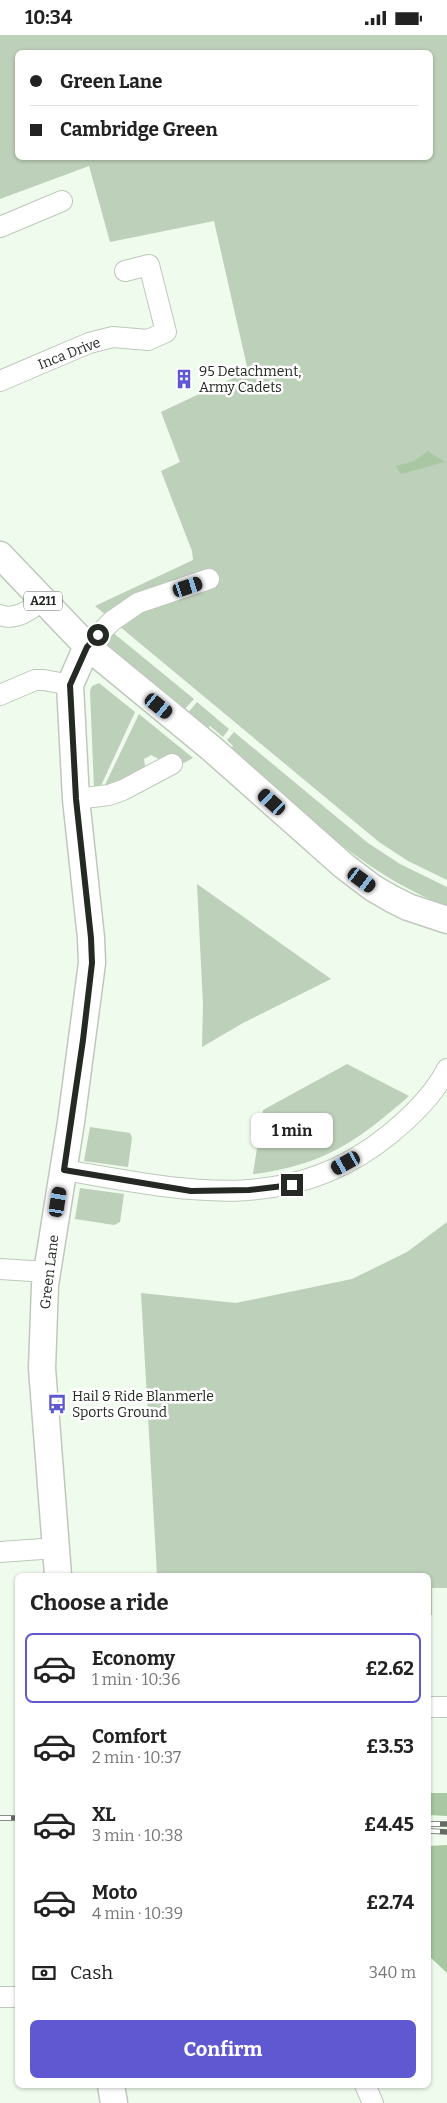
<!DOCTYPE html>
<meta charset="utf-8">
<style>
:root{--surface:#fff;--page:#f6f6f6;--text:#222;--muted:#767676;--line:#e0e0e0;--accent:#5f58d0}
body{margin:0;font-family:Bitter,serif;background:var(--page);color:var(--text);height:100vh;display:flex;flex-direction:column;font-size:19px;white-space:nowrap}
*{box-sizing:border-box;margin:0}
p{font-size:16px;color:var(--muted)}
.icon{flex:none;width:28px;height:28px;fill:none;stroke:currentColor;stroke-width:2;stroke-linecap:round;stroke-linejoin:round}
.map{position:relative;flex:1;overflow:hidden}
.panel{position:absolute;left:15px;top:1538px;width:416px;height:515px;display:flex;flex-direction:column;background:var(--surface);border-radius:8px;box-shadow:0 1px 4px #0004}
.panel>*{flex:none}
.guide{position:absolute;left:15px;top:15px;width:418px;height:110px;border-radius:8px;box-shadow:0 1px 4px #0004;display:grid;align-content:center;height:110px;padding:0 15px;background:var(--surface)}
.end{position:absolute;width:22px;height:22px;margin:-11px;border:6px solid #242924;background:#fff;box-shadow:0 0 0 2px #fff}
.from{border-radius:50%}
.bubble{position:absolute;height:35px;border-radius:8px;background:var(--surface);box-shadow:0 1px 4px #0004;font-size:16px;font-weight:700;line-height:35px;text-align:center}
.car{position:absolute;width:15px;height:30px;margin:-15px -8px;border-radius:6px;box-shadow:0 0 4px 1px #0007;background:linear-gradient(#222 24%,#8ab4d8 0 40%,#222 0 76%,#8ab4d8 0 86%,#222 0)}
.guide b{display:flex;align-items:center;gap:18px;height:48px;font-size:19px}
.guide b+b{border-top:1px solid var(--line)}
.guide i{width:12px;height:12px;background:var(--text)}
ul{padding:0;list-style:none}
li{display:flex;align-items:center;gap:15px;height:70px;margin:0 10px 8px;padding:0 5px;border:2px solid transparent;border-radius:8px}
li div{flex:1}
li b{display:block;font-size:19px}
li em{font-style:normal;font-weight:700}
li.current{border-color:var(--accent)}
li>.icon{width:45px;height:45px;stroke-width:1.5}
h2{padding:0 15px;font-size:22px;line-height:60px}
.pay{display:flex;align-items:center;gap:12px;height:55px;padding:0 15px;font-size:19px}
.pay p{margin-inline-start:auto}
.primary-button{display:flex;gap:10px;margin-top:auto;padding:10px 15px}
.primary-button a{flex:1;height:58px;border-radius:8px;background:var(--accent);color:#fff;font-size:20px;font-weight:700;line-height:58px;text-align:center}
.status{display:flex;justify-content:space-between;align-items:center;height:35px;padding:0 25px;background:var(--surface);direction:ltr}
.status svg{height:14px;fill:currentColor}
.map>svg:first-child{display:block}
</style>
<div class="status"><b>10:34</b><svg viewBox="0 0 49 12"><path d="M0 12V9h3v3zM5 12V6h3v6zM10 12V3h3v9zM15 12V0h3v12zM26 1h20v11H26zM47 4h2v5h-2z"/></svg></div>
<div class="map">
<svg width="447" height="2068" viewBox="0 0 447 2068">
<rect width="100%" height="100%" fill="#effbed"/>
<!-- green -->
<path fill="#bdd0b9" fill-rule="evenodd" d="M 0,0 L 447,0 L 447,845 L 408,826 L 379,807 L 95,571 L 193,525 L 192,516 L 161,436 L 180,427 L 161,377 L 248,336 L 214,186 L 110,207 L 89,131 L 0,164 ZM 18,18 L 430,18 L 430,122 L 18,122 Z
M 111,596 L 194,664 L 183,676 L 106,610 L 105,606 Z
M 99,648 L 135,677 L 99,755 L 94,754 L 90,656 L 92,651 Z
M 197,667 L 229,694 L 223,702 L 210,691 L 206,695 L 187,679 Z
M 139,679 L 193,723 L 182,729 L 163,726 L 151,720 L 144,724 L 145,731 L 142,737 L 102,756 Z
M 234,697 L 368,808 L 400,829 L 447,852 L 447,871 C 364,841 297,772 230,715 L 233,711 L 227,705 Z
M 197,849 L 331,944 L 243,988 L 202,1012 L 203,970 Z
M 347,1029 L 409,1061 C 358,1106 322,1131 253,1139 L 263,1075 Z
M 90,1092 L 130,1098 L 132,1103 L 128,1132 L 84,1126 Z
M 80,1153 L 124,1159 L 120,1187 L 114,1190 L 75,1184 Z
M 447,1187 L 447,1553 L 432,1553 L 432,1580 L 429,1580 L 429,1540 L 157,1540 L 141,1258 L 236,1268 L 352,1244 L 407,1217 Z"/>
<!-- forest -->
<path fill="#a8c7a2" d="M 428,416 L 445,427 L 401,439 L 396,431 L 414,426 Z
M 429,1758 L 447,1758 L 447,1781 L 429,1780 Z
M 447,1810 L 447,1938 L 429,1921 L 429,1811 Z"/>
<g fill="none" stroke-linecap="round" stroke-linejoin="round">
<defs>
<path id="minor" d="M 0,192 L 62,166
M 0,346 L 89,308 L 113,302 L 148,305 L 166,297 L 149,230 L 125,236
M 0,580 C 16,586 30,575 43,565
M 87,611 L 112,586 L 138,568 L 209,544
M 0,660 L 35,645 L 44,645 L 70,650
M 76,764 L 109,760 L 123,755 L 172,729
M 64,1135 C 181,1155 289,1182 390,1099 C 412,1081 434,1060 447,1034
M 0,1234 L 47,1237
M 0,1517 L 55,1513
M 429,1672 L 447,1672
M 0,1962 L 18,1962
M 365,2050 L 373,2068"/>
<path id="major" d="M 0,520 L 87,611 L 211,713 L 344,831 L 373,853 L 392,864 L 408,872 L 447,885
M 58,1540 L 42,1333 L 45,1250 L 71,1087 L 92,928 L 91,903 L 76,764 L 70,650 L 87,611
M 111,2050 L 114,2068"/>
</defs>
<!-- minor casing -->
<use href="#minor" stroke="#bec9bc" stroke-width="22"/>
<!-- major casing -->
<use href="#major" stroke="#bec9bc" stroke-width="29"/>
<!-- minor -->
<use href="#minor" stroke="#fff" stroke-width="20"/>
<!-- major -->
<use href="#major" stroke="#fff" stroke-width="26"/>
<defs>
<path id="rail" d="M 0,1783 L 18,1783
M 429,1789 L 447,1789
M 429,1796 L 447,1797"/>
</defs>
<!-- rail casing -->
<use href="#rail" stroke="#646b63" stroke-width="5.5"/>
<!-- rail -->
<use href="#rail" stroke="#fff" stroke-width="4" stroke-dasharray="11" stroke-linecap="butt"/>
</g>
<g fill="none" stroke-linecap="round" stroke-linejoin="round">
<!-- route -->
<path stroke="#242924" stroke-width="6" d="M 98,600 L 87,612 L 70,650 L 76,764 L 91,903 L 92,928 L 83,1005 L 64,1135 L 191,1156 L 249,1155 L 292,1150"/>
</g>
<!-- icons -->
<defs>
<symbol id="building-bare" viewBox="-9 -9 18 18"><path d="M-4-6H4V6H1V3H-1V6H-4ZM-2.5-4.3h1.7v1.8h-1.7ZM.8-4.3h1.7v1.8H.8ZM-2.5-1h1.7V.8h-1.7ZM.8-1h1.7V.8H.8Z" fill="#5f58d0" stroke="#fff" stroke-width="2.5" paint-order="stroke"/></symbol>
<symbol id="bus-bare" viewBox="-9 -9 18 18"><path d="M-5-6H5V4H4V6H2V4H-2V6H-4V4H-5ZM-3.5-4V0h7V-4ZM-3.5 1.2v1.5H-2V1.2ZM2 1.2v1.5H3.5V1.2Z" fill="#5f58d0" stroke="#fff" stroke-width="2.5" paint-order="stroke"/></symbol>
</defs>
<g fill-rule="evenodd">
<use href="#building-bare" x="170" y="330" width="28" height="28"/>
<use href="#bus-bare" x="43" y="1355" width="28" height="28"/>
</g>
<g text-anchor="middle" stroke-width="5" stroke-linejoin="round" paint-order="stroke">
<!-- shield labels -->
<rect fill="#fff" stroke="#666966" stroke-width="1" x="24" y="556.5" width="38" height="19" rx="4"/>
<g font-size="12" font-weight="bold" fill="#242924">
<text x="43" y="570">A211</text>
</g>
<!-- street labels -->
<g font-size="14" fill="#242924" stroke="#fff">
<text transform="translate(69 318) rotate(-21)" y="5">Inca Drive</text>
<text transform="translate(49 1237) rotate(-83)" y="5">Green Lane</text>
</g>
<!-- poi labels -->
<g font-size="14" fill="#242924" stroke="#fff" text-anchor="start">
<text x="199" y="341">95 Detachment,<tspan x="199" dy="16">Army Cadets</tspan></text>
<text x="72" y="1366">Hail &amp; Ride Blanmerle<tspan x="72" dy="16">Sports Ground</tspan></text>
</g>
</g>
</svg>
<i class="end from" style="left:98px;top:600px"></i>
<i class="end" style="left:292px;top:1150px"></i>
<div class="bubble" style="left:251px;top:1078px;width:82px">1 min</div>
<i class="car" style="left:188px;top:552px;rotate:72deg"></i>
<i class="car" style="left:159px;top:671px;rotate:129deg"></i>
<i class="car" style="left:272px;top:767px;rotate:312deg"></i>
<i class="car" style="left:362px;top:845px;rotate:126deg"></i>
<i class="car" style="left:346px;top:1128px;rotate:241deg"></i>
<i class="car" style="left:58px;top:1167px;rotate:9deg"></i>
<div class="guide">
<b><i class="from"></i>Green Lane</b>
<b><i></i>Cambridge Green</b>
</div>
<section class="panel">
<h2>Choose a ride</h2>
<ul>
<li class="current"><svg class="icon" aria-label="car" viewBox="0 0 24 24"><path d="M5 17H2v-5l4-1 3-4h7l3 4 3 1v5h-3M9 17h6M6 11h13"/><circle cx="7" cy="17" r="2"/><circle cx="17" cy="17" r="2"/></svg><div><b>Economy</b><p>1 min · 10:36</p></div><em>£2.62</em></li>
<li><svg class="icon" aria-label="car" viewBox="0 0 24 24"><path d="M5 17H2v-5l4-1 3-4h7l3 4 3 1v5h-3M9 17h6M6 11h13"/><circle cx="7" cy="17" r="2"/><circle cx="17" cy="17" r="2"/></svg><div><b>Comfort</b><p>2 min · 10:37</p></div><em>£3.53</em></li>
<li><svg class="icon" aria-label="car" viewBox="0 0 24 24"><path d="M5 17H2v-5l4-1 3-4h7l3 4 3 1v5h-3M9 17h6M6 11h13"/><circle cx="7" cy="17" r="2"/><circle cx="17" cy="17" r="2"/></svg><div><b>XL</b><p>3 min · 10:38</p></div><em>£4.45</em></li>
<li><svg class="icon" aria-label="car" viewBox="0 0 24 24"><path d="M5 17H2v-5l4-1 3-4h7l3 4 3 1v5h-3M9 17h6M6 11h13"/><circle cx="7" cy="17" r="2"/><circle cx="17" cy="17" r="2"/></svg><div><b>Moto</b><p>4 min · 10:39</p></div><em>£2.74</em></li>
</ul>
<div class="pay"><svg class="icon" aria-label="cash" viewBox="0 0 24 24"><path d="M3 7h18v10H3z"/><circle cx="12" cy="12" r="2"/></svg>Cash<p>340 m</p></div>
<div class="primary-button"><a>Confirm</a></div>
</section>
</div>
